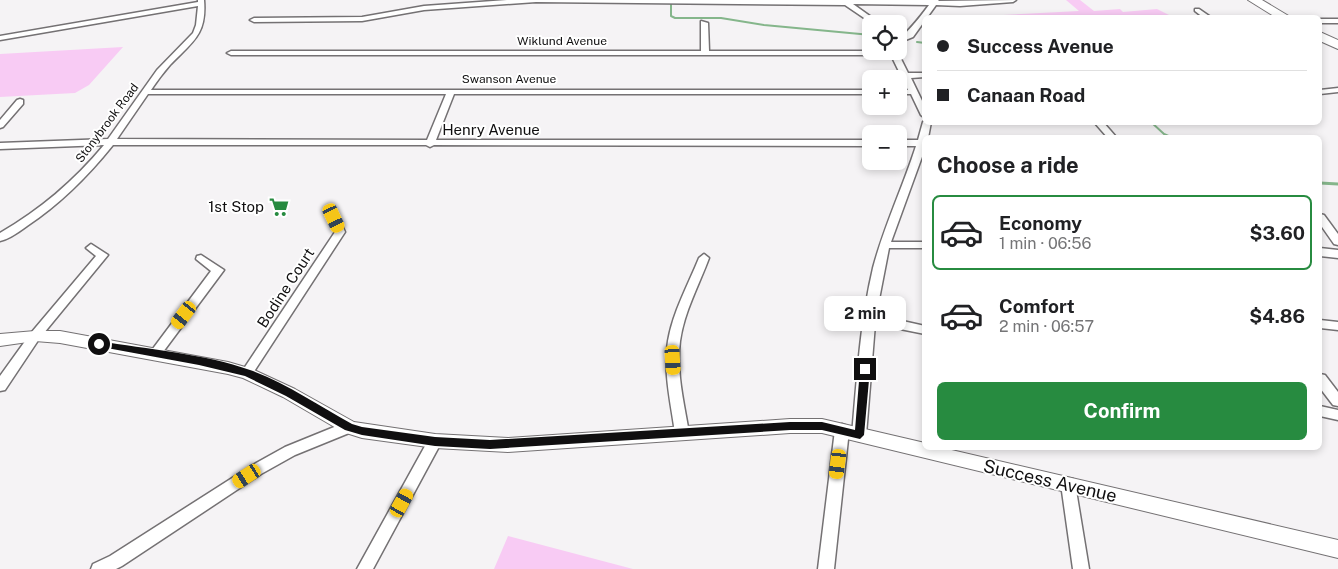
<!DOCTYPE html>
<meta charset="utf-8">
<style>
:root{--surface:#fff;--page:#f2f2f2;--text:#202124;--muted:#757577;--line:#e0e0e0;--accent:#278b40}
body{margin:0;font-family:"Public Sans",sans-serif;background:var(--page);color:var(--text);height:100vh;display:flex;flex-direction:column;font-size:19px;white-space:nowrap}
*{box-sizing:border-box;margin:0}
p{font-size:16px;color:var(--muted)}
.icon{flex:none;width:28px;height:28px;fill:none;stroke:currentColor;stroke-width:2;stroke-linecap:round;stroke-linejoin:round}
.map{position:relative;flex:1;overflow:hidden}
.details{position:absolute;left:922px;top:135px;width:400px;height:315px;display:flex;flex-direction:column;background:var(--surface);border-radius:8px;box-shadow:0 2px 8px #0003}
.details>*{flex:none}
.banner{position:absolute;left:922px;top:15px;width:400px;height:110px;border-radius:8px;box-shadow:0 2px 8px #0003;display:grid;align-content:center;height:110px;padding:0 15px;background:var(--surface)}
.fabs{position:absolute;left:862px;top:15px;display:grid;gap:10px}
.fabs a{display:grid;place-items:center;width:45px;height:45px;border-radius:8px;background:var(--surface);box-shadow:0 2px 8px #0003;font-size:25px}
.end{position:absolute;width:22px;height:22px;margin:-11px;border:6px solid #100f10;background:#fff;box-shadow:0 0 0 2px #fff}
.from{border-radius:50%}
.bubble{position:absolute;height:35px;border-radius:8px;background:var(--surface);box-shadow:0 2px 8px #0003;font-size:16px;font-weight:700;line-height:35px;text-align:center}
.car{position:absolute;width:15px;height:30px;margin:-15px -8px;border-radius:6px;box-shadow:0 0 4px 1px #0007;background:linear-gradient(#f5c518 24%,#345 0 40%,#f5c518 0 76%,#345 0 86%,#f5c518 0)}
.banner b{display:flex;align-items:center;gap:18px;height:48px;font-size:19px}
.banner b+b{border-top:1px solid var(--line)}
.banner i{width:12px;height:12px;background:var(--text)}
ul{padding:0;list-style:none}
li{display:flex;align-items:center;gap:15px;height:75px;margin:0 10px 8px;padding:0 5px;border:2px solid transparent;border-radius:8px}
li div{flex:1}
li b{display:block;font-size:19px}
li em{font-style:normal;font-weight:700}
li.active{border-color:var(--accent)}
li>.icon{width:45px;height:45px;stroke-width:1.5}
h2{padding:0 15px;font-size:22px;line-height:60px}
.action{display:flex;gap:10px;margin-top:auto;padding:10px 15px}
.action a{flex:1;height:58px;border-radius:8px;background:var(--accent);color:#fff;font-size:20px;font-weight:700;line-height:58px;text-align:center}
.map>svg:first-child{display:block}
</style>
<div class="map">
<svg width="1338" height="569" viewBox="0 0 1338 569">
<rect width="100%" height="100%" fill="#f5f3f5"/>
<!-- green -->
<path fill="#f8cbf4" d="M 1066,0 L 1080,0 L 1094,11 L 1120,9 L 1123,12 L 1157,9 L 1173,17 L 964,17 L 1079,11 Z
M 123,47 L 89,85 L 75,93 L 0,97 L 0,54 Z
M 508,536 L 633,569 L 494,569 Z"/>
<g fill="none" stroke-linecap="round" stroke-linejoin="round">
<!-- stream-far1 -->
<path stroke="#85b68b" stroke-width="2" d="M 671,4 L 671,16 L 675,18 L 721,18 L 764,25 L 871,35
M 917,42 L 925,43
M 1151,122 L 1164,134 L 1173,138"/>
<!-- stream -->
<path stroke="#85b68b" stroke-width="3" d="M 1320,183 L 1338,184"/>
<defs>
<path id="minor" d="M 198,0 L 204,0 C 207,35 192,42 170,65 C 163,73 157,81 151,90 L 871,90 L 871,94 L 454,94 L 436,140 L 871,140 L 871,146 L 434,145 L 430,147 L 426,145 L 113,145 C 88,176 60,204 27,226 C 19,232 9,239 0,241 L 0,233 C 40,210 74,181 104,145 L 0,149 L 0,143 L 108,139 L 157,70 L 193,33 L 196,25 L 198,6 L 0,40 L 0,36 L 198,2 ZM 148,94 L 446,94 L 427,140 L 117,139 Z
M 507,0 L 939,0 L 938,1 L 1016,0 L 1013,2 L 960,6 L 936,5 L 913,37 L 903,41 L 899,39 C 911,29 920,17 929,5 L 853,4 L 881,24 L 873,24 L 845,5 L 536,2 L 424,10 L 362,21 L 254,22 L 250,20 L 254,18 L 362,17 L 424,6 Z
M 1195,9 L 1199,9 L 1212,18 L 1204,18 L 1195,11 Z
M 1320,19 L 1338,19 L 1338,23 L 1320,23 Z
M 701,21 L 708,23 L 709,51 L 899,51 L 898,53 L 908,73 L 925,73 L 925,77 L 911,78 L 925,107 L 925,118 L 921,115 L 911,94 L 899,94 L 899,90 L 908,90 L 891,55 L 231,55 L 227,53 L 231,51 L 701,51 Z
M 1338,88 L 1338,92 L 1320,94 L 1320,90 Z
M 20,99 L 23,100 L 23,104 L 3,127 L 0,128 L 0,120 L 17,100 Z
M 925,120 L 925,122 L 931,122 L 928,138 L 925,138 L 923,154 L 891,242 L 925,242 L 925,248 L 889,248 L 876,315 L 925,326 L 925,334 L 875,324 L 866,435 L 864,439 L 859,441 L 854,439 L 852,435 C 857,379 860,323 873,268 C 884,226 903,187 916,146 L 899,146 L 899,140 L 918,140 L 923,122 Z
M 1094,122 L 1103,122 L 1117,138 L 1108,138 Z
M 1320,214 L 1324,215 L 1338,234 L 1338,245 L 1334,244 L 1320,224 Z
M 334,215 L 339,218 L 345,232 L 251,376 L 247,378 L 243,376 L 241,373 L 335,232 L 329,218 Z
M 91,244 L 108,255 L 39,339 L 5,390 L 0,391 L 0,376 L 31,333 L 96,256 L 86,248 Z
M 1320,248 L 1338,250 L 1338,258 L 1320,256 Z
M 704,254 L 709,258 C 699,285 684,312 680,341 C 676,372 684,403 689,433 L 687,437 L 682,439 L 677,437 L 675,433 C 671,403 663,372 668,341 C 673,312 688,285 699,258 Z
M 201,255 L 224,270 L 160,356 L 152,356 L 150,353 L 152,350 L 211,271 L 196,259 L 197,256 Z
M 1320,320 L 1338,322 L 1338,330 L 1320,328 Z
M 1320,374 L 1325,375 L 1338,392 L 1338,406 L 1333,405 L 1320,388 Z
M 1320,406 L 1338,410 L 1338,420 L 1320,416 Z
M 349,421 L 354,423 L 356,427 L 354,431 L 295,455 L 261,474 L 122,566 L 116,569 L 91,569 L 93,564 L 110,556 L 251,466 L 285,447 Z
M 842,424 L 847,426 L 849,430 L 834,569 L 818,569 L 835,430 L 837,426 Z
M 435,435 L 440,437 L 442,441 L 373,569 L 357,569 L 430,437 Z
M 1068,478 L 1073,479 L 1075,484 L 1089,569 L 1073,569 L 1061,484 L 1063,479 Z"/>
<path id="tertiary" d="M 35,331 L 60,331 L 228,362 L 252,369 L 295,389 L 354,422 L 435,434 L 508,438 L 790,419 L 822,419 L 925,443 L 925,448 L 943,448 L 1338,540 L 1338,558 L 822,433 L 790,433 L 508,452 L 435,448 L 362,438 L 343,432 L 283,397 L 243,378 L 228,374 L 60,343 L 35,341 L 0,346 L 0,334 Z"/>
<path id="primary" d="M 1248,0 L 1262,0 L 1292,18 L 1277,18 Z
M 1320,32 L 1338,40 L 1338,49 L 1320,41 Z"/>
</defs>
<!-- minor casing -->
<use href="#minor" stroke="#747173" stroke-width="3"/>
<!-- tertiary casing -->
<use href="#tertiary" stroke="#747173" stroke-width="2"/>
<!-- primary casing -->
<use href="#primary" stroke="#747173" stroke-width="2"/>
<!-- minor -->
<use href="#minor" fill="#fff" fill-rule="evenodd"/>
<!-- tertiary -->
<use href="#tertiary" fill="#fff" fill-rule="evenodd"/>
<!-- primary -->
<use href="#primary" fill="#fff" fill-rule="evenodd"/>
</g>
<!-- route -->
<path fill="#100f10" d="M 99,341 C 146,349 206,354 250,370 C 286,383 319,406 352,424 L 362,427 L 435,437 L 490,440 L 790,422 L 822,422 L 855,430 L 860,369 L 865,366 L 870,369 L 864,435 L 860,439 L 822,430 L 790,430 L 490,449 L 435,446 L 362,435 L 345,430 L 286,396 L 245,376 L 199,365 L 96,346 L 96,342 Z"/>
<!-- icons -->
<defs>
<symbol id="supermarket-bare" viewBox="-9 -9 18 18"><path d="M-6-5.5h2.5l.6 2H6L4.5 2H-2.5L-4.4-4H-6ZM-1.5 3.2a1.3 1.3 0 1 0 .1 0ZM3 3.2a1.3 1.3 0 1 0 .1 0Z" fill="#278b40" stroke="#fff" stroke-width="2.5" paint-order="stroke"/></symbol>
</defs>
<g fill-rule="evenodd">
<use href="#supermarket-bare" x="265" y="193" width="28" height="28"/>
</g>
<g text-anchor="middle" stroke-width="4" stroke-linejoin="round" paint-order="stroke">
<!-- far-street labels -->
<g font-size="12" fill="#100f10" stroke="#fff">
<text x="562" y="45">Wiklund Avenue</text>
<text x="509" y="83">Swanson Avenue</text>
<text transform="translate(107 123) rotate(-53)" y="4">Stonybrook Road</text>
</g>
<!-- street labels -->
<g font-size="15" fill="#100f10" stroke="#fff">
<text x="491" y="135">Henry Avenue</text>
<text transform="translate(286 288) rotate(-57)" y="5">Bodine Court</text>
</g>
<!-- poi labels -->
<g font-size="15" fill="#100f10" stroke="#fff" text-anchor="end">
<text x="264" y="212">1st Stop</text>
</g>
<!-- near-street labels -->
<g font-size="18" fill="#100f10" stroke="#fff">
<text transform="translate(1050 481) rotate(13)" y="6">Success Avenue</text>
</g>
</g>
</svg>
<div class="fabs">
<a><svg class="icon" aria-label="locate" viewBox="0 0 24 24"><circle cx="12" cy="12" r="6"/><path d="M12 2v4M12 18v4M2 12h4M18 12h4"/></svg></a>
<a>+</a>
<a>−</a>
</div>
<i class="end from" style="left:99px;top:344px"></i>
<i class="end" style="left:865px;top:369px"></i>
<div class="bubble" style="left:824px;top:296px;width:82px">2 min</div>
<i class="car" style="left:334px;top:218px;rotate:155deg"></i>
<i class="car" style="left:184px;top:315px;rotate:217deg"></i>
<i class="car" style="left:673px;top:360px;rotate:176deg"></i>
<i class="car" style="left:838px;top:464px;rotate:187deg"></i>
<i class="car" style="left:247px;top:476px;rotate:237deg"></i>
<i class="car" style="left:402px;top:503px;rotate:29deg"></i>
<div class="banner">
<b><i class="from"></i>Success Avenue</b>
<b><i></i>Canaan Road</b>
</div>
<section class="details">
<h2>Choose a ride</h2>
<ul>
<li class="active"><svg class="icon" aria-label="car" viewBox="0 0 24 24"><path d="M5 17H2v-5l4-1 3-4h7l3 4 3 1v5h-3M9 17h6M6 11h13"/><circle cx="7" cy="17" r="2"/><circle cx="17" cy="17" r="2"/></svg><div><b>Economy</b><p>1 min · 06:56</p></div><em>$3.60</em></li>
<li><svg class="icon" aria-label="car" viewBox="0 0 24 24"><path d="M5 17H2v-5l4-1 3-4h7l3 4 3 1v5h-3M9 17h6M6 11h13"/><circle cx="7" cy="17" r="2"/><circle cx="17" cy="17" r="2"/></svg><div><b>Comfort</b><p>2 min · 06:57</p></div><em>$4.86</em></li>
</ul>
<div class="action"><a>Confirm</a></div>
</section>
</div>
